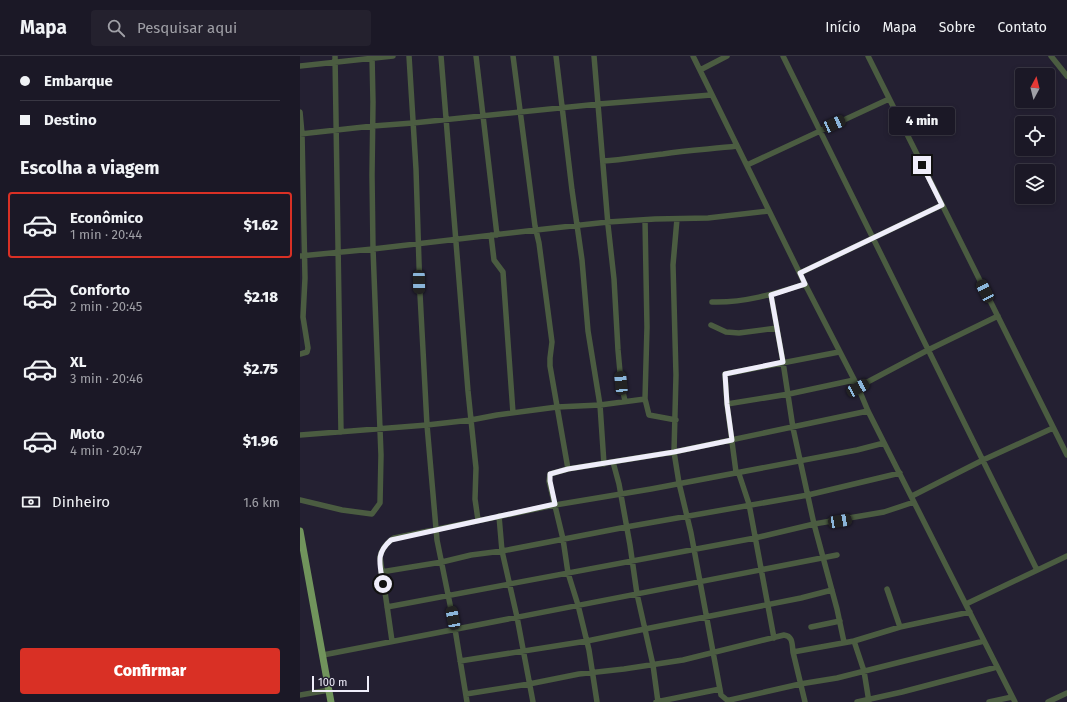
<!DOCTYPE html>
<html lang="pt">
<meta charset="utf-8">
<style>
:root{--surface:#1b1826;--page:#24212e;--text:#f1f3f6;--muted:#a0a0a7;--line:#393743;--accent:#d93025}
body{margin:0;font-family:"Fira Sans",sans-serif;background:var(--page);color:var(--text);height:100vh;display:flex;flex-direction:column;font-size:15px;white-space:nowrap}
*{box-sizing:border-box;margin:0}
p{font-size:13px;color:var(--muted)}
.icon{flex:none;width:22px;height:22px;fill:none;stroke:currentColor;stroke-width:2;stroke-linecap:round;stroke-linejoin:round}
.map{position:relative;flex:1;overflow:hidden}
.drawer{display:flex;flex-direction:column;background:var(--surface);width:300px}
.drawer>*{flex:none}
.hud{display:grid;align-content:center;height:88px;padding:0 20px;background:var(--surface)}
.needle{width:26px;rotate:7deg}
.controls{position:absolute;left:715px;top:12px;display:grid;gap:8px}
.controls a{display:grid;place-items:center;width:40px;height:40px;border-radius:4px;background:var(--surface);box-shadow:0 2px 6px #0003,0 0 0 1px var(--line);font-size:20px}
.scale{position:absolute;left:12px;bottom:10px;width:57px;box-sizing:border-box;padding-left:4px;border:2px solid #efedfa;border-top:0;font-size:11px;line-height:14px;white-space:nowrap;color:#efedfa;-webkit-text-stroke:3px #242032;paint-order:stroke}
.end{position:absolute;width:18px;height:18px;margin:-9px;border:5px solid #efedfa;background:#111;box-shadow:0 0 0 2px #111}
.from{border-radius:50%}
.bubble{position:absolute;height:28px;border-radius:4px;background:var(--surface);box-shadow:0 2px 6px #0003,0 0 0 1px var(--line);font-size:13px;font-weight:800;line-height:28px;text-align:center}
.car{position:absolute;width:12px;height:24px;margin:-12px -6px;border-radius:5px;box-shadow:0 0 3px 1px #0007;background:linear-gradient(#222 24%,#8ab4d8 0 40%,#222 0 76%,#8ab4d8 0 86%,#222 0)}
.hud b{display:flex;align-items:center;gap:14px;height:38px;font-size:15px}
.hud b+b{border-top:1px solid var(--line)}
.hud i{width:10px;height:10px;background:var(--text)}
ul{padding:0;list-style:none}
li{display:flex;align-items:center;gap:12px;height:66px;margin:0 8px 6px;padding:0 12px;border:2px solid transparent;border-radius:4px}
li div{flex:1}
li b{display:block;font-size:15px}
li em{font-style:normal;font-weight:800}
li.current{border-color:var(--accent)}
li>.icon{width:36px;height:36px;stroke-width:1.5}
h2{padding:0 20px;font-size:18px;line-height:48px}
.pay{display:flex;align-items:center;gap:10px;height:44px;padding:0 20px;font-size:15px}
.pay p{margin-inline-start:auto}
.action{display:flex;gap:8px;margin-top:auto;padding:8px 20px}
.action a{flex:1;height:46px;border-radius:4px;background:var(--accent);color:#fff;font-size:16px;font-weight:800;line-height:46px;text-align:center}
header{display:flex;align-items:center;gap:24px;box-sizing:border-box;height:56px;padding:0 20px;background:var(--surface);border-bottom:1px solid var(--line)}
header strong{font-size:19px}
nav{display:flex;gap:22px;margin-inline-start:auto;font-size:14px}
.search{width:280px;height:36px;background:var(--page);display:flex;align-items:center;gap:10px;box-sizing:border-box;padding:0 14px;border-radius:4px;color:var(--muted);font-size:15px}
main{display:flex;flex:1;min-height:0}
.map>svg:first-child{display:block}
</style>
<header>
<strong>Mapa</strong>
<div class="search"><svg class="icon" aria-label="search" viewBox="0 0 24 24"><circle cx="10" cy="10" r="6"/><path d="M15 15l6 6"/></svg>Pesquisar aqui</div>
<nav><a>Início</a><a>Mapa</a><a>Sobre</a><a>Contato</a></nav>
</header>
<main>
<section class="drawer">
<div class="hud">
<b><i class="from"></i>Embarque</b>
<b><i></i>Destino</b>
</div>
<h2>Escolha a viagem</h2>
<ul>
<li class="current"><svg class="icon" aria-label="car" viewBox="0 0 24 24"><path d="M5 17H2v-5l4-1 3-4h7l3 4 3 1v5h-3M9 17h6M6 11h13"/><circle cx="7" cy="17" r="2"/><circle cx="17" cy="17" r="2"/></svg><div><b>Econômico</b><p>1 min · 20:44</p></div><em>$1.62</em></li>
<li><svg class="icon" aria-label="car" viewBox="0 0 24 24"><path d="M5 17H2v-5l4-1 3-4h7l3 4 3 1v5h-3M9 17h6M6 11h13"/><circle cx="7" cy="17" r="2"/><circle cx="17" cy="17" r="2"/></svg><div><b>Conforto</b><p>2 min · 20:45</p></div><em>$2.18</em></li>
<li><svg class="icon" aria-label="car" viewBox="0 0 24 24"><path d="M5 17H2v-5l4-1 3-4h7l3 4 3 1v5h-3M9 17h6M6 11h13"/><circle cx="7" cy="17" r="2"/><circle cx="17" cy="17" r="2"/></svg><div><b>XL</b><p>3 min · 20:46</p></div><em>$2.75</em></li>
<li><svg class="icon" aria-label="car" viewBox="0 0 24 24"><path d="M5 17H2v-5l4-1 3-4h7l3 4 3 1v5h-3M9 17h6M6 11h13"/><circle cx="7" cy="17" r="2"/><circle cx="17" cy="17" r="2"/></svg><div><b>Moto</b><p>4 min · 20:47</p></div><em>$1.96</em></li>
</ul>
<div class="pay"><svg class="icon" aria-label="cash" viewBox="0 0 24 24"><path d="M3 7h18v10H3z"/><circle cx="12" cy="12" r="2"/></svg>Dinheiro<p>1.6 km</p></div>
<div class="action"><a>Confirmar</a></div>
</section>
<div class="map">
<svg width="767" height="646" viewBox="0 0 767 646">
<rect width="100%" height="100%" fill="#242032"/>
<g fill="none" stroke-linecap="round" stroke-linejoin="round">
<!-- minor -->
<path stroke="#4b5c41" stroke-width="5.5" d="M 35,0 L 41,376
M 109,0 L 116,113 L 120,238 L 127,369 L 137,484 L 155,573 L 167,646
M 141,0 L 168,335 L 176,412 L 175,443 L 178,464
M 176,0 L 197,179
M 213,0 L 235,170 L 239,187 L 252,286 L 250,302 L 250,310 L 268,413 L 374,396 L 568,355
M 256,0 L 272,134 L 282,204 L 288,275 L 300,349 L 304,408
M 294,0 L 308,169 L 314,223 L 318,294 L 321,327 L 325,345
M 393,0 L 505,228 L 558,331 L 568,355 L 715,646
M 483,0 L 737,514
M 568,0 L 767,399
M 751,0 L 767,20
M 0,10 L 93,0
M 400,14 L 427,0
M 0,56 L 2,78 L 5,222 L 3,261 L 8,292 L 7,296 L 0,298
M 0,78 L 73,70 L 113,67 L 299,48 L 411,39
M 303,105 C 323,104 343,100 363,98 C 388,94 412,93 437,90
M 447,109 L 589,43
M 377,163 L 373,209 L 376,319 L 374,396 L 379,427 L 391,477 L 421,639 L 427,644 L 430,644 L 500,628 L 537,622 L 684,585
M 345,164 L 347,271 L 345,343 L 349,359 L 376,364
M 191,179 L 194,204 L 203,216 L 213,357
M 0,200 L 73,193 L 236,174 L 308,166 L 355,163 L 408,162 L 469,155
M 500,217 L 642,149
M 471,239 L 483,306 L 493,372 L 514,468 L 537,553 L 544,586
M 412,246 C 444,247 474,238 505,228
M 411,269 L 426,276 L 439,277 L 477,272
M 558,331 L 628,294 L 698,260
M 427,348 L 489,338 L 554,324
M 0,379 L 127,369 L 171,364 L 197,359 L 257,351 L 300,349 L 345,343
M 313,406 L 319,428 L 330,489 L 337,538 L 353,609 L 358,646
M 268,413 L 250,418 L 249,425 L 263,483 L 268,517 L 278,549 L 289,594 L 297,646
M 612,440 L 683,404 L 753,372
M 0,444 L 42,454 L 72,458 L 80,447 L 81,399 L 73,193 L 72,119 L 73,46 L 72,0
M 199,460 L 202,495 L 217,561 L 233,646
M 81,516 L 142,506 L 171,499 L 202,495 L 326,471 L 508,439 L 600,417
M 587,533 L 600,571
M 666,548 L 767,500
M 87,551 L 455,482 L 514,468 L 584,456 L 614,446
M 511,571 L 540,565
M 474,582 L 449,448 L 439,418 L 436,416 L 427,348 L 425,318 L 539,296
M 92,585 L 80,501 C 81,494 87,486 94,482 L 255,449 L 351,433 L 557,394 L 584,387
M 554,585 L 564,615 L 569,646
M 493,596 L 505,646
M 23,599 L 537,499
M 160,605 L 287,585 L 345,573 L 501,542 L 532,534
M 166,638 L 229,628 L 279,618 L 324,613 L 383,604 L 484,579 C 493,580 492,588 493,596 L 554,585 L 600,571 L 670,556
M 0,639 L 29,634
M 356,646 L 420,633
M 557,646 L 602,636 L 697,611
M 689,646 L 712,641
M 748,646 L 767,637"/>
<!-- major -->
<path stroke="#71945c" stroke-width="7" d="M 0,475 L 31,646"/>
</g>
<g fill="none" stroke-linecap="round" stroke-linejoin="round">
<!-- route -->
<path stroke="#efedfa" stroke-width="5" d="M 83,528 C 80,508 75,498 91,484 L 255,448 L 250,425 L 250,418 L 268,413 L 374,396 L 432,384 L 427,348 L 425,318 L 483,306 L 471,239 L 505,228 L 500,217 L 642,149 L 622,109"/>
</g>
</svg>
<div class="controls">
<a><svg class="needle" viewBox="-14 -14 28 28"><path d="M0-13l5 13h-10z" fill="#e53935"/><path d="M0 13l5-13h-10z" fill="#a0a0a7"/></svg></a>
<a><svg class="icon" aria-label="locate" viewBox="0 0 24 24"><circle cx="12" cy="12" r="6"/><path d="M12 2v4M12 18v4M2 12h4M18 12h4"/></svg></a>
<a><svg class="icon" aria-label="layers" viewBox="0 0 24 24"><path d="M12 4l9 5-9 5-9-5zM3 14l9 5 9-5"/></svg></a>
</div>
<div class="scale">100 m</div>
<i class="end from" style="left:83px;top:528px"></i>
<i class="end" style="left:622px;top:109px"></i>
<div class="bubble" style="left:589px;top:51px;width:66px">4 min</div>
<i class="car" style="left:534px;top:68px;rotate:66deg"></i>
<i class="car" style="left:119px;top:226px;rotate:179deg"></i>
<i class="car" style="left:685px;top:235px;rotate:333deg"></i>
<i class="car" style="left:321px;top:327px;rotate:354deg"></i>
<i class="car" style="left:558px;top:332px;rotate:62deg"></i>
<i class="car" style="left:540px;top:465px;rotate:80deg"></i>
<i class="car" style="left:153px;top:562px;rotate:349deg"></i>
</div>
</main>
